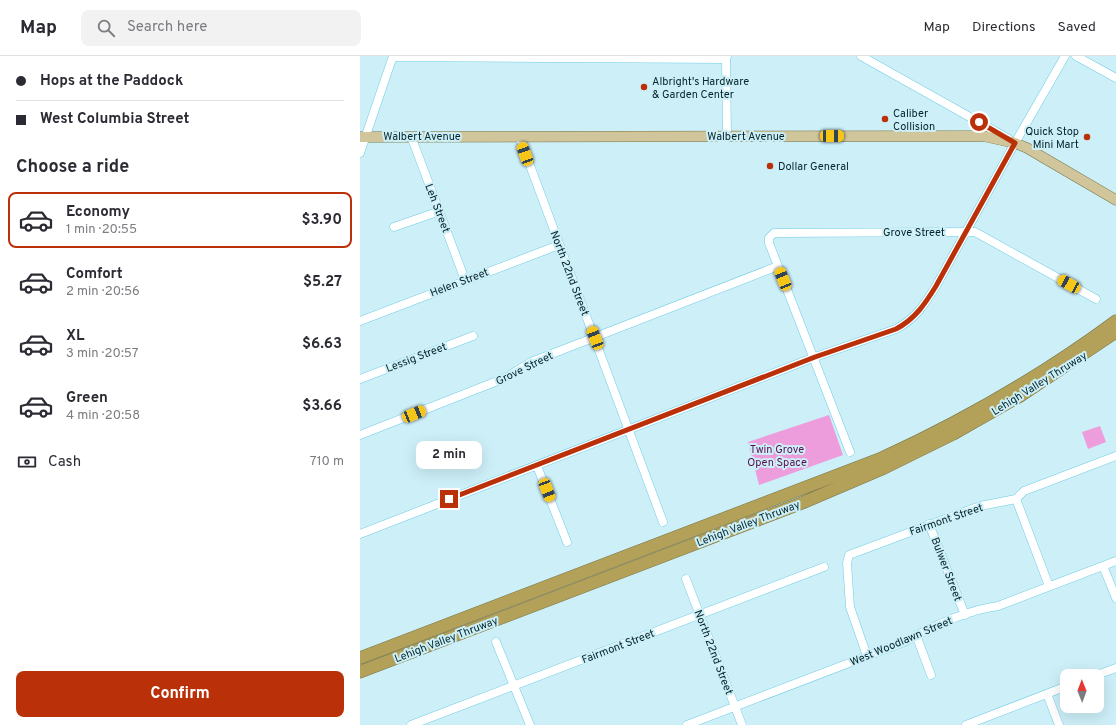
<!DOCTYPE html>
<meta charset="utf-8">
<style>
:root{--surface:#fff;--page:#f2f2f3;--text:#2b2b33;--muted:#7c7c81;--line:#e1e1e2;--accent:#ba3008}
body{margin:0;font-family:Overpass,sans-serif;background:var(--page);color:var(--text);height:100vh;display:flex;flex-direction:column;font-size:15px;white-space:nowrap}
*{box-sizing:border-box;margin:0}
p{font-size:13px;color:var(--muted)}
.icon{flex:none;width:22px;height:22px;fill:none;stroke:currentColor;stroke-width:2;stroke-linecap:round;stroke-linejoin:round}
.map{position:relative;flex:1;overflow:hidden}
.details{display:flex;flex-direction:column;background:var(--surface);width:360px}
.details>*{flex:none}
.guide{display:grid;align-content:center;height:88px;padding:0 16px;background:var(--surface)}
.needle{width:26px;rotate:359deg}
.tools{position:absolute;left:700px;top:613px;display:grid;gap:8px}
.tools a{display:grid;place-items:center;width:44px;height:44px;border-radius:8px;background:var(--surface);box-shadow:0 4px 16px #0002;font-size:20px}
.end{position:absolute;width:18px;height:18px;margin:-9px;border:5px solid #ba3008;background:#fff;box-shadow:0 0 0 2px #fff}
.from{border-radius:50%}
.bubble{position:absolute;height:28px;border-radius:8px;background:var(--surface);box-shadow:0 4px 16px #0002;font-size:13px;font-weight:700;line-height:28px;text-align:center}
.car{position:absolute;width:12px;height:24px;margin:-12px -6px;border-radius:5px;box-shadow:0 0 3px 1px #0007;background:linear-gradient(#f5c518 24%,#345 0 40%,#f5c518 0 76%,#345 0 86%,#f5c518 0)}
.guide b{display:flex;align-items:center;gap:14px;height:38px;font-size:15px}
.guide b+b{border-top:1px solid var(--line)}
.guide i{width:10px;height:10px;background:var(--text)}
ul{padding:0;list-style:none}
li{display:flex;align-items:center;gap:12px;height:56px;margin:0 8px 6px;padding:0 8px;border:2px solid transparent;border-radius:8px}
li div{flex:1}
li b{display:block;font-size:15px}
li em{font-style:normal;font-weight:700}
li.active{border-color:var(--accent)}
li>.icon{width:36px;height:36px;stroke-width:1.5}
h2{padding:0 16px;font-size:18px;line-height:48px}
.pay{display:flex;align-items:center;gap:10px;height:44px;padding:0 16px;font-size:15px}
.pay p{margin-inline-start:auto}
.primary-button{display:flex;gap:8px;margin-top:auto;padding:8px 16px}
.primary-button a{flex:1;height:46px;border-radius:8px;background:var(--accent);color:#fff;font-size:16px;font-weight:700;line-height:46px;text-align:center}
header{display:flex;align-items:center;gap:24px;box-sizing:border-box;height:56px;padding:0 20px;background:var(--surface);border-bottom:1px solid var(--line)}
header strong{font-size:19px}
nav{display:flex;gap:22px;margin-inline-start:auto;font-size:14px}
.search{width:280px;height:36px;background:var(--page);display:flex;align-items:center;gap:10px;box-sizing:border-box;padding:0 14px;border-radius:8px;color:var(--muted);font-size:15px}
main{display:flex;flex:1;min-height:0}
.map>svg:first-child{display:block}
</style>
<header>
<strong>Map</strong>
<div class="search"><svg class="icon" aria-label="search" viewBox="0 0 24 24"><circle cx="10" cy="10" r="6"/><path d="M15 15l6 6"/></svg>Search here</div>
<nav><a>Map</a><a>Directions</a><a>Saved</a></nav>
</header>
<main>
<section class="details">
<div class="guide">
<b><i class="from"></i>Hops at the Paddock</b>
<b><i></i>West Columbia Street</b>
</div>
<h2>Choose a ride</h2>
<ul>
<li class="active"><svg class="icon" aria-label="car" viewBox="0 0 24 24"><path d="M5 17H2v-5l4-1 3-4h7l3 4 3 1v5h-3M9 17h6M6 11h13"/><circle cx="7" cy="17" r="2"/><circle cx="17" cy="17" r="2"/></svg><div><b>Economy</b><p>1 min · 20:55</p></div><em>$3.90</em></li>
<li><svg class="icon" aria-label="car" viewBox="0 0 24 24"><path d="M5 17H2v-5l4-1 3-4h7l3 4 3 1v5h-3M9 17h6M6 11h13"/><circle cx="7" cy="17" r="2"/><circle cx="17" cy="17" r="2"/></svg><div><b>Comfort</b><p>2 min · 20:56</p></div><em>$5.27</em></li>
<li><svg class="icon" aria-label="car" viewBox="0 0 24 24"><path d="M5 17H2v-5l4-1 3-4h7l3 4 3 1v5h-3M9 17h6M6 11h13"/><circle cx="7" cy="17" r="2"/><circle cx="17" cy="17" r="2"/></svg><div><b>XL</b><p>3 min · 20:57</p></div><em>$6.63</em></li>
<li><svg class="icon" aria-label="car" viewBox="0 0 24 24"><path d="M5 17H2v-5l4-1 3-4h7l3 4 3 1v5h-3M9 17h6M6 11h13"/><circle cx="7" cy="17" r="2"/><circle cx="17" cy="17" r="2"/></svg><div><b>Green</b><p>4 min · 20:58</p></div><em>$3.66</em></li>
</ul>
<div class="pay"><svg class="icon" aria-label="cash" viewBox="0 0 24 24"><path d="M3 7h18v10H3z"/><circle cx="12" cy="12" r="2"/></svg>Cash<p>710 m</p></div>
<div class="primary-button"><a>Confirm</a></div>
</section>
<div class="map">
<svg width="756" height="669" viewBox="0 0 756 669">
<rect width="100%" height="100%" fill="#cdeff8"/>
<!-- green -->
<path fill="#ed9cdc" d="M 469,359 L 483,399 L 399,429 L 388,386 Z
M 740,370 L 746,386 L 728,393 L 722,376 Z"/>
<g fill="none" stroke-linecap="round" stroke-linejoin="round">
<defs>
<path id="minor" d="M 501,0 L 649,83
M 716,0 L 756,22
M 33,1 L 366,3
M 51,80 L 105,224
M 159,80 L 303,466
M 367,80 L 366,3 L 367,0
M 0,97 L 33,0
M 34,171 L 80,155
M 0,265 L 199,189
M 0,323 L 113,280
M 0,379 L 145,322 L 171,306 L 418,210
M 490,396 L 409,187 L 409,182 L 414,177 L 615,176 L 736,243
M 177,410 L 207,486
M 656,443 L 689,530
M 569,468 L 605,559
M 0,478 L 455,301 L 536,273 C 555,263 565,248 576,230 L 655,87 L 705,0
M 743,510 L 756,542
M 326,523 L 382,669
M 556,579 L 571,619
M 136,586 L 170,669
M 507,600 L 490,551 L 487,507 L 489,499 L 620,450 L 656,443 L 664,435 L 756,400
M 734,620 L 756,612
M 687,638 L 699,669
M 51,669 L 464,511
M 327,669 L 544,586 C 571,571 608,554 638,550 L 756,505
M 606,669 L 707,630"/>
<path id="major" d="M 0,81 L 623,80 L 655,87 L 667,92 L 756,144"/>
<path id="highway" d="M 0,602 L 522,402 C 605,364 683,319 756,265
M 0,616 L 442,447 L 524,412 L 593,378 L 660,340 L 756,276"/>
</defs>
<!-- minor casing -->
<use href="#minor" stroke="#6ecde3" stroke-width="9"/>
<!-- major casing -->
<use href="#major" stroke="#767549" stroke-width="11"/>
<!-- highway casing -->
<use href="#highway" stroke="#767549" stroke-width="13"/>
<!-- minor -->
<use href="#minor" stroke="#fff" stroke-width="8"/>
<!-- major -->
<use href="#major" stroke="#d1c69b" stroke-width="10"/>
<!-- highway -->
<use href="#highway" stroke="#b3a059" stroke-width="12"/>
</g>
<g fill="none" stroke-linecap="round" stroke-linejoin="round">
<!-- route -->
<path stroke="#ba3008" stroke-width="5" d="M 89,443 L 455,301 L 536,273 C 555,263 565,248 576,230 L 655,87 L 619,66"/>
</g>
<!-- markers -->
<g fill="#ba3008" stroke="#cdeff8" stroke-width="1.5">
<circle cx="284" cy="31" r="4"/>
<circle cx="525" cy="63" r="4"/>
<circle cx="727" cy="81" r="4"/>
<circle cx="410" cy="110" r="4"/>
</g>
<g text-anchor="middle" stroke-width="4" stroke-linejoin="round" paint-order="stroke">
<!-- poi labels -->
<g font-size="11" fill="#05252b" stroke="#cdeff8" text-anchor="start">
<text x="292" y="29">Albright's Hardware<tspan x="292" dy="13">&amp; Garden Center</tspan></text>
<text x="533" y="61">Caliber<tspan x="533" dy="13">Collision</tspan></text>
<text x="719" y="79" text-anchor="end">Quick Stop<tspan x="719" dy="13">Mini Mart</tspan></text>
<text x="418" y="114">Dollar General</text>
</g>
<!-- street labels -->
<g font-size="11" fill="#05252b" stroke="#cdeff8">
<text x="62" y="84">Walbert Avenue</text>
<text x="386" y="84">Walbert Avenue</text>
<text transform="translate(78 152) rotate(69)" y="4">Leh Street</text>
<text x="554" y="180">Grove Street</text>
<text transform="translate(210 217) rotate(69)" y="4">North 22nd Street</text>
<text transform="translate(99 226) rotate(-21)" y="4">Helen Street</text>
<text transform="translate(56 301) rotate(-21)" y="4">Lessig Street</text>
<text transform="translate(164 312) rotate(-26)" y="4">Grove Street</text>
<text transform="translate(679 327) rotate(-32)" y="4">Lehigh Valley Thruway</text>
<text transform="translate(586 463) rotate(-19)" y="4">Fairmont Street</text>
<text transform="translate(388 467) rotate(-21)" y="4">Lehigh Valley Thruway</text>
<text transform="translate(587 513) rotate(69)" y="4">Bulwer Street</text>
<text transform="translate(86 583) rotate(-21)" y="4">Lehigh Valley Thruway</text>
<text transform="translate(541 585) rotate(-23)" y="4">West Woodlawn Street</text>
<text transform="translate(258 590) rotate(-21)" y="4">Fairmont Street</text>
<text transform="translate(354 596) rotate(69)" y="4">North 22nd Street</text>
</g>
<!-- park labels -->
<g font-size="11" fill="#5c0f51" stroke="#cdeff8">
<text x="417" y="397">Twin Grove<tspan x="417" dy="13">Open Space</tspan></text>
</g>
</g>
</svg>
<div class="tools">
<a><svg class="needle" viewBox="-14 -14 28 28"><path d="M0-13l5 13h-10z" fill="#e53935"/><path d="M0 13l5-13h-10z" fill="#7c7c81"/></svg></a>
</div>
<i class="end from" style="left:619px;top:66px"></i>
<i class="end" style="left:89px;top:443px"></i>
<div class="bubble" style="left:56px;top:385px;width:66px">2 min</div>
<i class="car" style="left:472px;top:80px;rotate:90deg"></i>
<i class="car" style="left:165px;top:98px;rotate:340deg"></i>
<i class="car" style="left:423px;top:223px;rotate:338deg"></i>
<i class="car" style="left:709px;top:228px;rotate:299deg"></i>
<i class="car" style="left:235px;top:282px;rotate:339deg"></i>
<i class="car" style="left:54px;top:358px;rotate:68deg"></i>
<i class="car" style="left:187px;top:434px;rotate:159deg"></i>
</div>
</main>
